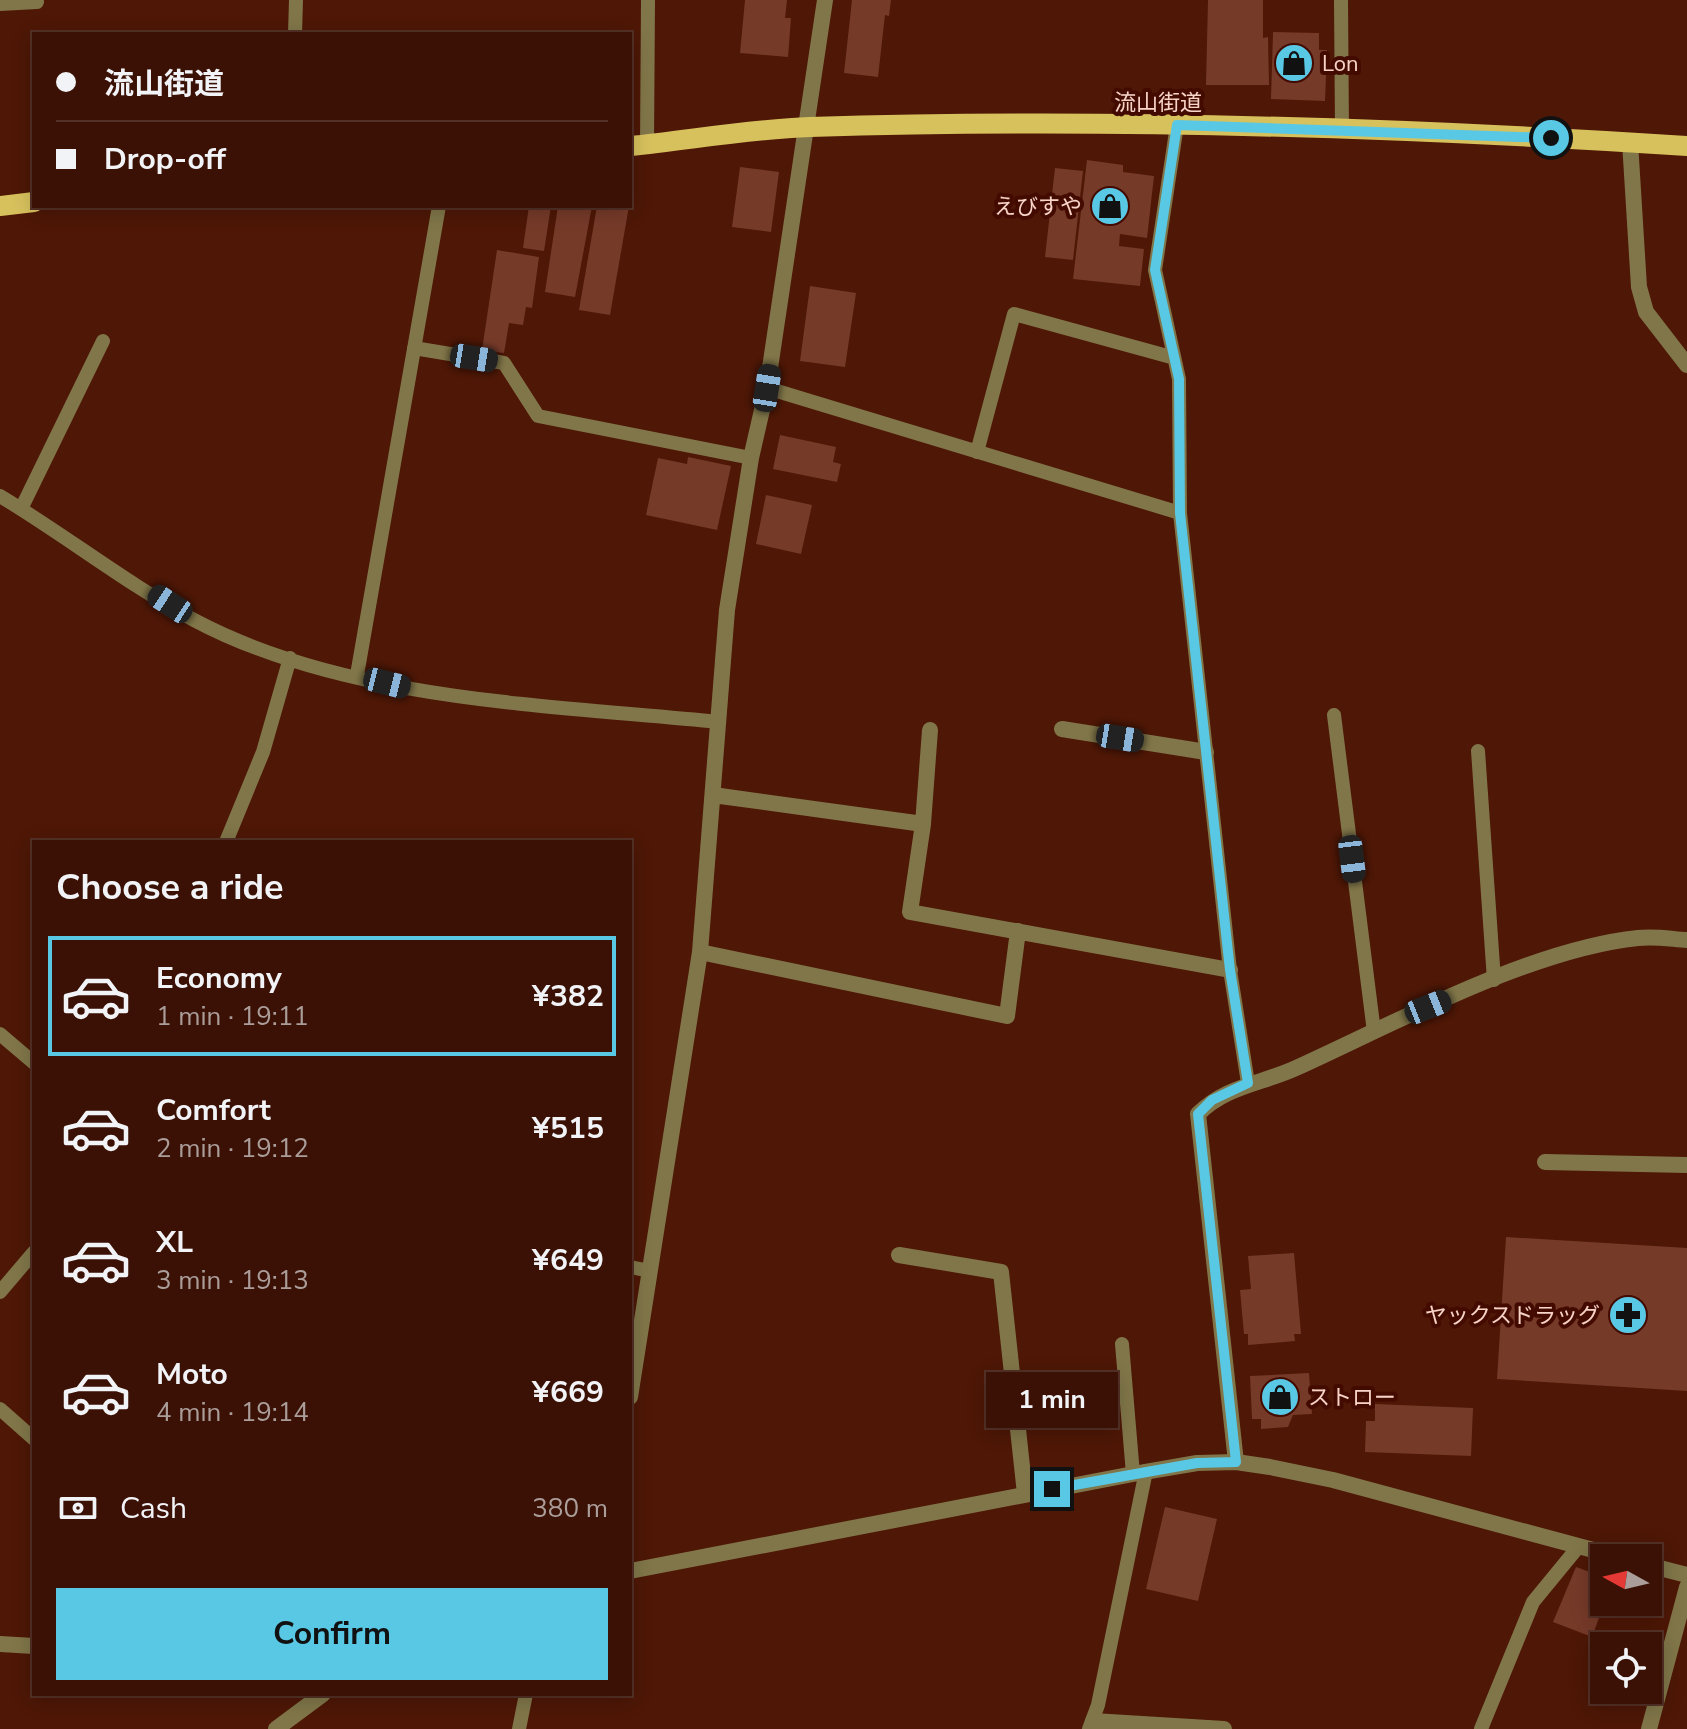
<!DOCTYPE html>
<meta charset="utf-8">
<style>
:root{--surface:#3a1104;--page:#411a0e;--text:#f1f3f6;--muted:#ab9d9a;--line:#543126;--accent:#59c8e4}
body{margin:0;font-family:"Nunito Sans","Noto Sans JP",sans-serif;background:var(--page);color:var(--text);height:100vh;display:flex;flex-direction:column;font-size:30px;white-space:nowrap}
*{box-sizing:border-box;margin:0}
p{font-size:26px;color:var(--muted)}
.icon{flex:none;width:44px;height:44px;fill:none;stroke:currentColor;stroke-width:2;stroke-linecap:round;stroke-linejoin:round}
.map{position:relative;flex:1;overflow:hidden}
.sheet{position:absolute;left:32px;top:840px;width:600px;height:856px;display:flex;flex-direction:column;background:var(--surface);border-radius:0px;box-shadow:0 4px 20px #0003,0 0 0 2px var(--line)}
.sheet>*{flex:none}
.banner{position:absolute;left:32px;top:32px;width:600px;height:176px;border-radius:0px;box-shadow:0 4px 20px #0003,0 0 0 2px var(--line);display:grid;align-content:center;height:176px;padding:0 24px;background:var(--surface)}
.needle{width:52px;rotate:278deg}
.fabs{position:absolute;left:1590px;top:1544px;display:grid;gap:16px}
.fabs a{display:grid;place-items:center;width:72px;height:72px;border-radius:0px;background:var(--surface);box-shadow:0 4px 20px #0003,0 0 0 2px var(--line);font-size:40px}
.end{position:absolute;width:36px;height:36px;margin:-18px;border:10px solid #59c8e4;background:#111;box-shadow:0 0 0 4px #111}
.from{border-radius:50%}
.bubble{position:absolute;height:56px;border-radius:0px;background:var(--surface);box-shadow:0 4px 20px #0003,0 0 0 2px var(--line);font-size:26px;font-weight:700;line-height:56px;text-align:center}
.car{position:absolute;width:24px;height:48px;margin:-24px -12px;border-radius:10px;box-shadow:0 0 6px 2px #0007;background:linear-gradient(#222 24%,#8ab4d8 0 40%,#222 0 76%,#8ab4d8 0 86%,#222 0)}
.banner b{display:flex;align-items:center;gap:28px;height:76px;font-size:30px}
.banner b+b{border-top:2px solid var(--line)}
.banner i{width:20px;height:20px;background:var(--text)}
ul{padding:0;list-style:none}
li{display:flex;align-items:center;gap:24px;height:120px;margin:0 16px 12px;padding:0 8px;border:4px solid transparent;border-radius:0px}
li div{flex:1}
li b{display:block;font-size:30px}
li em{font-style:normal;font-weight:700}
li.current{border-color:var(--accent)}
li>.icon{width:72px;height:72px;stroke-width:1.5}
h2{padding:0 24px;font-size:36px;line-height:96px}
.pay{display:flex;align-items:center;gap:20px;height:88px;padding:0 24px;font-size:30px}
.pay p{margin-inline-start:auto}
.action{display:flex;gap:16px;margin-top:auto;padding:16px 24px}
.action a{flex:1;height:92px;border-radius:0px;background:var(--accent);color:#111;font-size:32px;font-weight:700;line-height:92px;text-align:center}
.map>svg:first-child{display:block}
</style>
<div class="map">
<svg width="1687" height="1729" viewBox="0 0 1687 1729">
<rect width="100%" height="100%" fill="#4e1706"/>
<!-- building -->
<path fill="#763a29" d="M 745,0 L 787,0 L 785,18 L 791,18 L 788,57 L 740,53 Z
M 852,0 L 891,0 L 889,16 L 885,15 L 878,77 L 844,73 Z
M 1208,0 L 1263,0 L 1263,38 L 1268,37 L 1269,85 L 1206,85 Z
M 1273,32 L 1319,33 L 1319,50 L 1327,50 L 1325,101 L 1271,99 Z
M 1087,160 L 1123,165 L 1123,172 L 1154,176 L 1147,238 L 1120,234 L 1119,246 L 1144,249 L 1140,286 L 1073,279 Z
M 740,167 L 779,172 L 771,232 L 732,227 Z
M 1055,168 L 1083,171 L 1073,260 L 1045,257 Z
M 529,206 L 551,206 L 544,251 L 523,248 Z
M 558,206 L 592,206 L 575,297 L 545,292 Z
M 597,206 L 629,206 L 610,315 L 579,310 Z
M 497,250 L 539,257 L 532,308 L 526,307 L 523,325 L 509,323 L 504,353 L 482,350 Z
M 810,286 L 856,293 L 845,367 L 800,361 Z
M 780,435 L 836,447 L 833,462 L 841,464 L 837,482 L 773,469 Z
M 688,457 L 731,466 L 717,530 L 646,515 L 658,458 L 687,464 Z
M 766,495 L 812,505 L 801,554 L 756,544 Z
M 1506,1237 L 1687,1248 L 1687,1391 L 1497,1379 Z
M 1294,1253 L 1301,1334 L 1294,1334 L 1295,1341 L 1248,1345 L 1248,1334 L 1244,1334 L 1240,1290 L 1251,1289 L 1248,1256 Z
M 1309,1373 L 1312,1414 L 1293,1415 L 1288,1427 L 1261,1429 L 1261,1419 L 1252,1419 L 1250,1376 Z
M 1375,1404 L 1473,1408 L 1471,1456 L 1365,1452 L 1366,1421 L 1375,1421 Z
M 1165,1507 L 1217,1519 L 1198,1601 L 1146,1589 Z
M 1576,1567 L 1604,1577 L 1598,1605 L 1603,1607 L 1592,1637 L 1553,1622 Z"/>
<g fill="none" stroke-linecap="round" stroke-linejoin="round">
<!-- lane -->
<path stroke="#817649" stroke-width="14" d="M 1341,0 L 1342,131
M 0,4 L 37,2
M 295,34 L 296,0
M 1177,125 L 1155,270 L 1179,379 L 1180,513 L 1230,970 L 1248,1083
M 647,144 L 648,0
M 414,348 L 504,363 L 538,416 L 751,458
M 767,388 L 1180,513
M 977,452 L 1014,314 L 1171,357
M 0,496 C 65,535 127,584 194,620 C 346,701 550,705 719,722
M 21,509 L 103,341
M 357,675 L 439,206
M 1334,715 L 1374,1032
M 1478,751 L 1494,980
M 226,842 L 263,752 L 290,658
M 0,1034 L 34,1063
M 630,1267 L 650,1271
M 0,1292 L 34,1252
M 1122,1344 L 1133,1474
M 0,1409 L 34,1439
M 519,1729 L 526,1694
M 1089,1729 L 1098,1705 L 1146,1471
M 1481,1729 L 1533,1602 L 1579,1546"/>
<!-- street -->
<path stroke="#817649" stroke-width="16" d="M 1630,142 L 1639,287 L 1646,312 L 1687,365
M 1062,729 L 1206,752
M 713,795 L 923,824 L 930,730
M 923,824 L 910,912 L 1230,970
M 700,952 L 1007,1016 L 1018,931
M 1545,1162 L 1687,1165
M 899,1255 L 1001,1272 L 1025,1494
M 630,1397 L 700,952 L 727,610 L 751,458 L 767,388 L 825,0
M 1236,1462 L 1198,1114 C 1226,1086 1261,1084 1296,1068 C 1395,1023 1531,949 1638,938 C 1654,936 1671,939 1687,940
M 1648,1565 L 1687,1575
M 630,1571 L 1133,1474 L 1197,1463 L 1236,1462 L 1270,1467 L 1333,1480 L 1623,1558
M 0,1644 L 34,1646
M 1093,1721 L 1224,1729
M 276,1729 L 323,1694
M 1649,1729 L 1687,1587"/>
<!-- primary -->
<path stroke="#d7c15d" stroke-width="20" d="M 630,146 C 690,140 750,129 810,127 C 1102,118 1396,127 1687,146
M 0,206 L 34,202"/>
</g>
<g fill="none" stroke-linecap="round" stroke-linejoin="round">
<!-- route -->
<path stroke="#59c8e4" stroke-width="10" d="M 1052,1489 L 1197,1463 L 1236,1462 L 1198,1114 L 1212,1100 L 1248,1083 L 1230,970 L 1180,513 L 1179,379 L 1155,270 L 1177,125 L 1551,138"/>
</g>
<!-- icons -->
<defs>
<symbol id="shop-disc" viewBox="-11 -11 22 22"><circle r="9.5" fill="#59c8e4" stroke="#430b00"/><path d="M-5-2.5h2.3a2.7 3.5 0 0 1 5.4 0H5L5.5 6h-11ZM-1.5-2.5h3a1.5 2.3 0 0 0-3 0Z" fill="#111"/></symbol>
<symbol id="pharmacy-disc" viewBox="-11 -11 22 22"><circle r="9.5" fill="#59c8e4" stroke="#430b00"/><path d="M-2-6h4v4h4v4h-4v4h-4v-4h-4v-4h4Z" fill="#111"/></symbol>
</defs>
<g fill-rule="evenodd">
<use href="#shop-disc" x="1272" y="41" width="44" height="44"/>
<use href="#shop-disc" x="1088" y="184" width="44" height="44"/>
<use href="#pharmacy-disc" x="1606" y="1293" width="44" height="44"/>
<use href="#shop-disc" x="1258" y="1375" width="44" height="44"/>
</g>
<g text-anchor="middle" stroke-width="8" stroke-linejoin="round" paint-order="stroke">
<!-- poi labels -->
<g font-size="22" fill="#f7d3c8" stroke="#430b00" text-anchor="start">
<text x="1322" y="71">Lon</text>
<text x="1082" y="214" text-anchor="end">えびすや</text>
<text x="1600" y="1323" text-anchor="end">ヤックスドラッグ</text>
<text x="1308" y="1405">ストロー</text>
</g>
<!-- street labels -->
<g font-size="22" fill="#f7d3c8" stroke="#430b00">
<text x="1158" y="110">流山街道</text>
</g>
</g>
</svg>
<div class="fabs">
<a><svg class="needle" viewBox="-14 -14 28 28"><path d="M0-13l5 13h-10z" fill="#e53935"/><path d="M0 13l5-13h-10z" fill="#ab9d9a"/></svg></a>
<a><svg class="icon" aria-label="locate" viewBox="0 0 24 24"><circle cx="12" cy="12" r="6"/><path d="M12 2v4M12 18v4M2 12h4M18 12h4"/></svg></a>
</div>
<i class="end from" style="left:1551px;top:138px"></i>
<i class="end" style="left:1052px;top:1489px"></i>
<div class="bubble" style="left:986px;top:1372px;width:132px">1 min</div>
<i class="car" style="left:474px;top:358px;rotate:99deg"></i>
<i class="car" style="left:767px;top:388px;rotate:9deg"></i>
<i class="car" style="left:170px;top:604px;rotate:303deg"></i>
<i class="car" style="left:387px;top:683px;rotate:104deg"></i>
<i class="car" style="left:1120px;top:738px;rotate:99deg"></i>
<i class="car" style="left:1352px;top:859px;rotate:173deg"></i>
<i class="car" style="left:1428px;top:1007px;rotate:68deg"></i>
<div class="banner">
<b><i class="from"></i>流山街道</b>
<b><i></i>Drop-off</b>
</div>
<section class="sheet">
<h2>Choose a ride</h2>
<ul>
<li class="current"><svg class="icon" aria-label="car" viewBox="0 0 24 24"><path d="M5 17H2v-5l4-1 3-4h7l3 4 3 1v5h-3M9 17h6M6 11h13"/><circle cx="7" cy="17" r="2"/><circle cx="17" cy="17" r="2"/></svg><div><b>Economy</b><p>1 min · 19:11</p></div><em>¥382</em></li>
<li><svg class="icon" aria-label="car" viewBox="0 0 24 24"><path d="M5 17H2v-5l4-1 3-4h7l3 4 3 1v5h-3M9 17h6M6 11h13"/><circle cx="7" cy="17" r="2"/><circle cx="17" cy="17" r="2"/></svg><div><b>Comfort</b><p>2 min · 19:12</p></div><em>¥515</em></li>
<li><svg class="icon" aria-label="car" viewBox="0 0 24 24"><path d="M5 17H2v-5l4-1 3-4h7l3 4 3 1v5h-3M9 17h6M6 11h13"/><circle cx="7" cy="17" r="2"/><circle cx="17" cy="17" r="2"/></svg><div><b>XL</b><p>3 min · 19:13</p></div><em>¥649</em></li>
<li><svg class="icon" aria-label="car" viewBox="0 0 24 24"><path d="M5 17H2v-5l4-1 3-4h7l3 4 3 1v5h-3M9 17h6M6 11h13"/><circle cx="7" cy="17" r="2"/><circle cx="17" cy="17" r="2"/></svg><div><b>Moto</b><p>4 min · 19:14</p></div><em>¥669</em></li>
</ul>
<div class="pay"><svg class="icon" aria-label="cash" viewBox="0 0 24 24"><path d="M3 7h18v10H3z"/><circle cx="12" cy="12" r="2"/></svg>Cash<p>380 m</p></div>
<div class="action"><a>Confirm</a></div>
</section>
</div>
